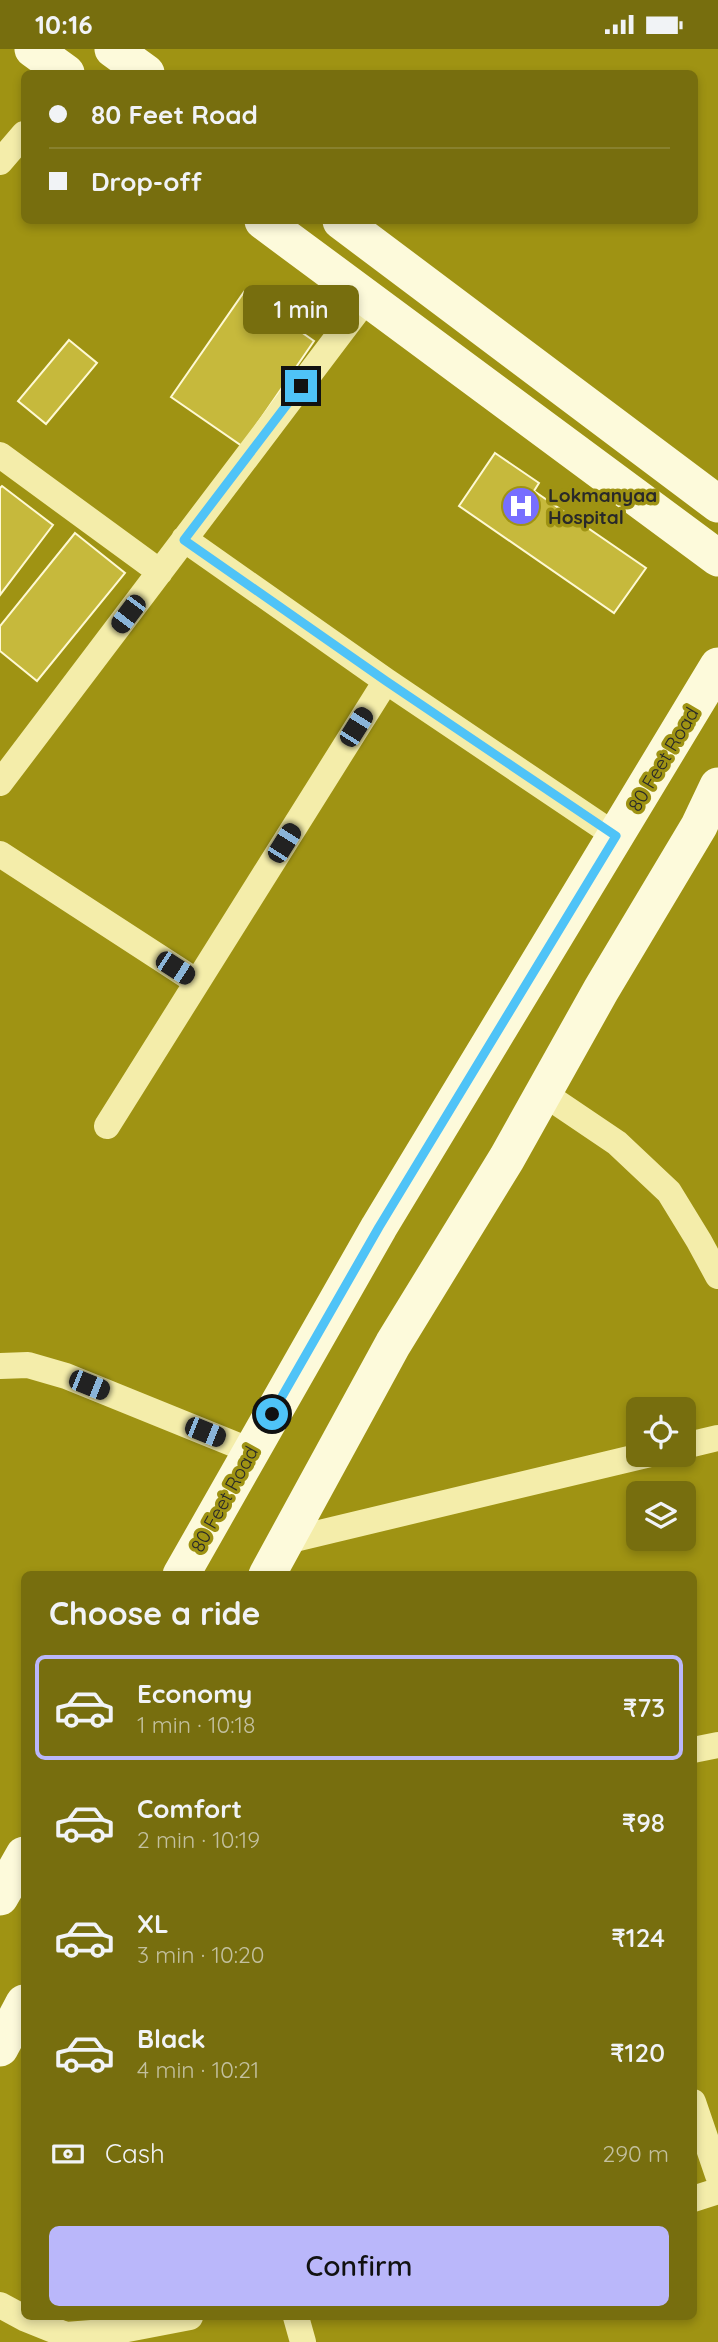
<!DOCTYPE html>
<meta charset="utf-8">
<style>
:root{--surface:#776e0e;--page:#7e761c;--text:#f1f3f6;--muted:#c3c09e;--line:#88812e;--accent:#bab7fa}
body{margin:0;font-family:Quicksand,sans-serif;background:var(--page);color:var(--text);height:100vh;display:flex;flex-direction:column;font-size:26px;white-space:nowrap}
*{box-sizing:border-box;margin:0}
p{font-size:23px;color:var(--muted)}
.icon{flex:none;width:38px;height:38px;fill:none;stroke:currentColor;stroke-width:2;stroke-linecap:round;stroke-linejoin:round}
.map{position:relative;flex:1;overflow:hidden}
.drawer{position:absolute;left:21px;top:1522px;width:676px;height:749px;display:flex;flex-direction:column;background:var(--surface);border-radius:10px;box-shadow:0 4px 10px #0003}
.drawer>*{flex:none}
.hud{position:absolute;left:21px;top:21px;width:677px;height:154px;border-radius:10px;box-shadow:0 4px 10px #0003;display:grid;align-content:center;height:154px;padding:0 28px;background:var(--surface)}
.fabs{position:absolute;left:626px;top:1348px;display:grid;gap:14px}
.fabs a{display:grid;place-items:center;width:70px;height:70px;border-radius:10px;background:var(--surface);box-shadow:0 4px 10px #0003;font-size:35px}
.end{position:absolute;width:32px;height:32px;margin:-16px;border:9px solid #4fc3f7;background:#111;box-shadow:0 0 0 4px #111}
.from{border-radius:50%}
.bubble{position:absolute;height:49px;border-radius:10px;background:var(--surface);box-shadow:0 4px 10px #0003;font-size:23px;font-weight:600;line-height:49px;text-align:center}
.car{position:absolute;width:21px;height:42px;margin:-21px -10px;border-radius:9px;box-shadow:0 0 5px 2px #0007;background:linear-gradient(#222 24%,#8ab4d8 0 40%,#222 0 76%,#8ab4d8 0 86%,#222 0)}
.hud b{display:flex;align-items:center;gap:24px;height:66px;font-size:26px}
.hud b+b{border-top:2px solid var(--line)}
.hud i{width:18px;height:18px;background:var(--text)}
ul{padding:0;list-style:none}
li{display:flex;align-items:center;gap:21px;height:105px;margin:0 14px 10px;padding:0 14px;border:4px solid transparent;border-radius:10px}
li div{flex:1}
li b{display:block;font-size:26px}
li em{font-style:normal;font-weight:600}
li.active{border-color:var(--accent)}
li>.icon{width:63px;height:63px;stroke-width:1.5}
h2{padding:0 28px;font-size:32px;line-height:84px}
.pay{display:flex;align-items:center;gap:18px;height:77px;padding:0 28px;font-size:26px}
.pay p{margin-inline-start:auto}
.button{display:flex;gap:14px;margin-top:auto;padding:14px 28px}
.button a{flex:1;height:80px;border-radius:10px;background:var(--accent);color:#111;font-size:28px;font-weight:600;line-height:80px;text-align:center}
.status{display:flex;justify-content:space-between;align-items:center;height:49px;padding:0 35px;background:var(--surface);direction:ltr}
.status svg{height:19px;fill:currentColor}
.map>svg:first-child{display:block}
</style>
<div class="status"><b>10:16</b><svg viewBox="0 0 49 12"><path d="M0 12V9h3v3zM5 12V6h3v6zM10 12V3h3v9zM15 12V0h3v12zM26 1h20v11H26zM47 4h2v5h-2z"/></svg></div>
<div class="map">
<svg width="718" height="2293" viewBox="0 0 718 2293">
<rect width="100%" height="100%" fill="#9f9313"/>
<!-- building -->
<path fill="#c6b93c" stroke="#fef9d3" stroke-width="2" d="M 244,243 L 314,292 L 242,397 L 171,348 Z
M 69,291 L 97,314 L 46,375 L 18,352 Z
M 495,404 L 539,434 L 534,442 L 646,519 L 614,564 L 459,457 Z
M 2,437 L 53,476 L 0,546 L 0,439 Z
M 75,484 L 125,524 L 37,632 L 0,602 L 0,577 Z"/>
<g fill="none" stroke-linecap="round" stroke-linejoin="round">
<!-- minor -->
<path stroke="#f4edaa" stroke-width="26" d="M 0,113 L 24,85
M 0,406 L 160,523
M 184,490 L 386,632 L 616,787
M 0,734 L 367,249
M 0,805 L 197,933
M 543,1044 L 617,1094 L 669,1143 L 699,1192 L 718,1227
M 107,1077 L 386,632
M 0,1317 L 28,1316 L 66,1327 L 251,1402
M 684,1397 L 718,1389
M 286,1492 L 650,1405
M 693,1701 L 718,1696
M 693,2053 L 718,2126
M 693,2150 L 718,2142
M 0,2256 L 26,2270 L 66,2286 L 117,2282 L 190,2268
M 296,2268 L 303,2293"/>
<!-- secondary -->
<path stroke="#fdfadb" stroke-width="37" d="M 33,0 L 66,24
M 113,0 L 146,24
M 263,172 L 718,509
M 341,172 L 718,455
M 181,1526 L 379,1178 L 718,617
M 267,1526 L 393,1295 L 507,1109 L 601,941 L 699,777 L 718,737
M 0,1848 L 24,1806
M 0,1999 L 24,1954"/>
</g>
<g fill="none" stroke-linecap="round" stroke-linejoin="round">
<!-- route -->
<path stroke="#4fc3f7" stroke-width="9" d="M 272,1365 L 379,1178 L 616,787 L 386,632 L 184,491 L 301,337"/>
</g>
<!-- icons -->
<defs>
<symbol id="hospital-disc" viewBox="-11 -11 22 22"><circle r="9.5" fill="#776eff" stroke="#9f9313"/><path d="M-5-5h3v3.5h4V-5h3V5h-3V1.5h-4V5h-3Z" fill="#fff"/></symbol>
</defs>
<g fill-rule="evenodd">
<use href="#hospital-disc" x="499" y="435" width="44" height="44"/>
</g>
<g text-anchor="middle" stroke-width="7" stroke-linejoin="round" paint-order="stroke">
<!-- poi labels -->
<g font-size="19" font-weight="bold" fill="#292929" stroke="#9f9313" text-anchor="start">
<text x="548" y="453">Lokmanyaa<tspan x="548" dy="22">Hospital</tspan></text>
</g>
<!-- street labels -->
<g font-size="19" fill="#292929" stroke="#9f9313">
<text transform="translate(663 710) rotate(-59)" y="7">80 Feet Road</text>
<text transform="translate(224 1450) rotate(-61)" y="7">80 Feet Road</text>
</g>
</g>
</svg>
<div class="fabs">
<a><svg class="icon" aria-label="locate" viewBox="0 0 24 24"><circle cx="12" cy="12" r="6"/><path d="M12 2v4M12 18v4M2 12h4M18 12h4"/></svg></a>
<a><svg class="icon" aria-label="layers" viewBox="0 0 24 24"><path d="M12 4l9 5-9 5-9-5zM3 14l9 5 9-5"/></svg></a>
</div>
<i class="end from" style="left:272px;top:1365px"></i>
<i class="end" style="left:301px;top:337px"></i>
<div class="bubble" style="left:243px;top:236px;width:116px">1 min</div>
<i class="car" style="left:128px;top:565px;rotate:217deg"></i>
<i class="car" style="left:356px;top:678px;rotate:32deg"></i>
<i class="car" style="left:284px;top:794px;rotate:32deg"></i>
<i class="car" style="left:175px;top:919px;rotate:123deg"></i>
<i class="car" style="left:89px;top:1336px;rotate:112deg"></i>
<i class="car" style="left:205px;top:1383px;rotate:112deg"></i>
<div class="hud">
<b><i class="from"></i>80 Feet Road</b>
<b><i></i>Drop-off</b>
</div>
<section class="drawer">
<h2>Choose a ride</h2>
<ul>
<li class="active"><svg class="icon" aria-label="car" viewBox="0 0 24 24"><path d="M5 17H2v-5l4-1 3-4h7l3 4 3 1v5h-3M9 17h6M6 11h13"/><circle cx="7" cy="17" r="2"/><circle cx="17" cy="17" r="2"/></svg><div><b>Economy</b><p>1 min · 10:18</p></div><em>₹73</em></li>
<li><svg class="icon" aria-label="car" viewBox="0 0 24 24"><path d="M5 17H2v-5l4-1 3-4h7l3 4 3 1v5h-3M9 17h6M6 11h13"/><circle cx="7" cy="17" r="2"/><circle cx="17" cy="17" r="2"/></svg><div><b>Comfort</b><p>2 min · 10:19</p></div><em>₹98</em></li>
<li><svg class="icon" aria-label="car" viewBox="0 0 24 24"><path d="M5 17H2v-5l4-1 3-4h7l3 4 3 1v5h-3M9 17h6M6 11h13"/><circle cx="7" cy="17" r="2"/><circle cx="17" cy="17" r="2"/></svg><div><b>XL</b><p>3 min · 10:20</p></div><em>₹124</em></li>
<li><svg class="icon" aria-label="car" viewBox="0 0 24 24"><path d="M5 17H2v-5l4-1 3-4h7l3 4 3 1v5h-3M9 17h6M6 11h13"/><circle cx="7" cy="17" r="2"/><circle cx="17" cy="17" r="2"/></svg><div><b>Black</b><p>4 min · 10:21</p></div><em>₹120</em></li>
</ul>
<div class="pay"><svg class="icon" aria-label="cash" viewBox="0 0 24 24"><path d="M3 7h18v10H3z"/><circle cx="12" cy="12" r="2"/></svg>Cash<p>290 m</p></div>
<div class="button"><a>Confirm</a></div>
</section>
</div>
